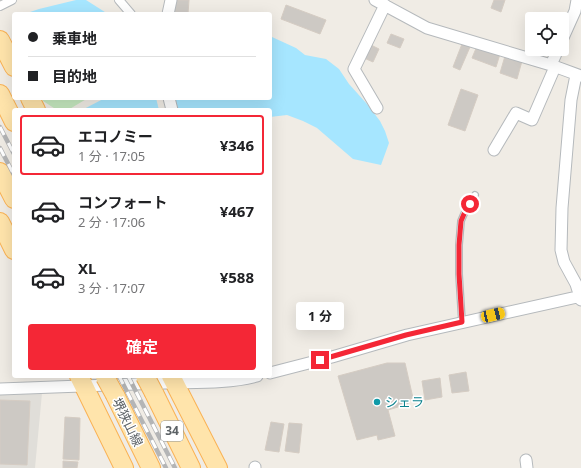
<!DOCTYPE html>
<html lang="ja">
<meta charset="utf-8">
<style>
:root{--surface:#fff;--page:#f6f6f6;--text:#202124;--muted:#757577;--line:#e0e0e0;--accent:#f42736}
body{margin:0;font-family:"Noto Sans","Noto Sans JP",sans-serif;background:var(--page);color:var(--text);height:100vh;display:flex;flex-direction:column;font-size:15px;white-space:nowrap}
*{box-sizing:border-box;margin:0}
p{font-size:13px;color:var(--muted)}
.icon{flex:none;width:22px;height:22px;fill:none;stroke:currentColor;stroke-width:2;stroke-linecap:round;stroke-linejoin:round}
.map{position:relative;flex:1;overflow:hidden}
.drawer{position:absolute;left:12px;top:108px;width:260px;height:270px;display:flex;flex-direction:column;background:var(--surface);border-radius:4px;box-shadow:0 4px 16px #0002}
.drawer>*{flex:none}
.hud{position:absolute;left:12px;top:12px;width:260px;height:88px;border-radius:4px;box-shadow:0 4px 16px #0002;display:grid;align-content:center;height:88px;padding:0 16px;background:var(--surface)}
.buttons{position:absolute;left:525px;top:12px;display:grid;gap:8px}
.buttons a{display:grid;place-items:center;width:44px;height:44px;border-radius:4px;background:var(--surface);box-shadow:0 4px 16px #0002;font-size:20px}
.end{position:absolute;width:18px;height:18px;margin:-9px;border:5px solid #f42736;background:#fff;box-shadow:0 0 0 2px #fff}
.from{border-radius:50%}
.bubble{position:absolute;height:28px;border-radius:4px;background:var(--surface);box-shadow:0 4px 16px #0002;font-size:13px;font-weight:700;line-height:28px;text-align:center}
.car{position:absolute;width:12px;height:24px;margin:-12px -6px;border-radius:5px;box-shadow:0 0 3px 1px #0007;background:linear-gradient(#f5c518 24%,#345 0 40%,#f5c518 0 76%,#345 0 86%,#f5c518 0)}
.hud b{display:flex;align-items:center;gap:14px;height:38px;font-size:15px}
.hud b+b{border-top:1px solid var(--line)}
.hud i{width:10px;height:10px;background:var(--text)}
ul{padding:7px 0 0;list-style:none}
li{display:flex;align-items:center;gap:12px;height:60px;margin:0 8px 6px;padding:0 8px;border:2px solid transparent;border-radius:4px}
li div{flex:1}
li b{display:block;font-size:15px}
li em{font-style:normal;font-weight:700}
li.on{border-color:var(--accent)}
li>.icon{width:36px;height:36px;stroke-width:1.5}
.primary-button{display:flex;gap:8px;margin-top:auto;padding:8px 16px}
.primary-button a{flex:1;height:46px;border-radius:4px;background:var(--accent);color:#fff;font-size:16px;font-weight:700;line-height:46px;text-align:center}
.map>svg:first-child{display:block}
</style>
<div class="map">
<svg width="581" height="468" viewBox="0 0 581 468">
<rect width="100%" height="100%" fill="#f0ece5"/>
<!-- industrial -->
<path fill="#e0ded9" d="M 0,393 L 42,393 L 35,468 L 0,468 Z"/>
<!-- green -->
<path fill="#c6e9c0" d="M 43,98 L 88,98 L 68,110 L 57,110 L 43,101 Z"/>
<!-- water -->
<path fill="#a6e6ff" d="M 76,0 L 86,0 L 108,14 L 24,14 L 39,9 Z
M 272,37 L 296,48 L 305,55 L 326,59 L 339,69 L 349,84 L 367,104 L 380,121 L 385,131 L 389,143 L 381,165 L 353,159 L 317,128 L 303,121 L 287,115 L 270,117 L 270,110 L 178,110 L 175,98 L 270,98 L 270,38 Z
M 105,98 L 156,98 L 159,110 L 82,110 Z"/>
<!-- building -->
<path fill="#cdc9c4" stroke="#d5ccc3" d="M 175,0 L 189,0 L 188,14 L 173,14 Z
M 494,0 L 505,0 L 501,12 L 491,8 Z
M 286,5 L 326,20 L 320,34 L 281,19 Z
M 391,34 L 404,39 L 400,48 L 387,43 Z
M 462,44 L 470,47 L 460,70 L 453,67 Z
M 371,45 L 379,49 L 373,62 L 364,58 Z
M 477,46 L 500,54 L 496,67 L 472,58 Z
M 505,56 L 522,61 L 517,79 L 500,73 Z
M 461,89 L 478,95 L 465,131 L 448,125 Z
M 387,363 L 405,363 L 413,398 L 407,400 L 408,404 L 388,410 L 395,436 L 378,440 L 377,435 L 357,440 L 338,376 Z
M 466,372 L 469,391 L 452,393 L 449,375 Z
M 440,378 L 442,397 L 425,400 L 422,381 Z
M 0,400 L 30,401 L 27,465 L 0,464 Z
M 65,417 L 80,418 L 79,460 L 63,459 Z
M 271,422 L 284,424 L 279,452 L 265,450 Z
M 289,423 L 302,424 L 299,453 L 285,451 Z
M 63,461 L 78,462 L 77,468 L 63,468 Z"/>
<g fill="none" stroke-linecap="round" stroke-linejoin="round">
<defs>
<path id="service" d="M 462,322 L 459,274 L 459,245 L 461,221 L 464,214 L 475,195"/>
<path id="pedestrian" d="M 119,0 L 131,14
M 0,6 L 12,0"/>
<path id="minor" d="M 375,0 L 427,28 L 551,65 L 581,76
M 168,14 L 171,0
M 562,40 L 575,11 L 577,0
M 551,65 L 558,49
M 576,75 L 571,100 L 562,208 L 561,250 L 564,262 L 576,284 L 581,300
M 169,98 L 172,110
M 377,108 L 354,69 L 385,5
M 494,150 L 516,113 L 532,120 L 555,67
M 270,373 L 332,357 L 407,335 L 581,296
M 0,389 C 54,387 108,385 163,383 C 194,382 227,384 257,376
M 526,460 L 527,468
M 255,468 L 255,467"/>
<path id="primary" d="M 0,40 L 14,67
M 0,94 L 14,122
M 30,98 L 36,110
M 0,172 L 14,199
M 0,222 L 14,250
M 79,376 L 124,468
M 171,376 L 218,468
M 154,393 L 191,468
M 115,395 L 151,468"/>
</defs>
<!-- service casing -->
<use href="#service" stroke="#b5b9bc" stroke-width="8"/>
<!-- pedestrian casing -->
<use href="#pedestrian" stroke="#b5b9bc" stroke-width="10"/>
<!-- minor casing -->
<use href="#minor" stroke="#b5b9bc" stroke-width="13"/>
<!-- primary casing -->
<use href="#primary" stroke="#fab254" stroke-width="20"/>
<!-- service -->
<use href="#service" stroke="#fff" stroke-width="5.5"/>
<!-- pedestrian -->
<use href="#pedestrian" stroke="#fff" stroke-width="8"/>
<!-- minor -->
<use href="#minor" stroke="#fff" stroke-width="11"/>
<!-- primary -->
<use href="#primary" stroke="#ffe4ab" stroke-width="18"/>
<defs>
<path id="rail" d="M 0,127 L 14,154
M 0,148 L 14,175
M 119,376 L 166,468
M 128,376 L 175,468"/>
</defs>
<!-- rail casing -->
<use href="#rail" stroke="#b4b5b6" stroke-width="4.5"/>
<!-- rail -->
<use href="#rail" stroke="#fff" stroke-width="3" stroke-dasharray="9" stroke-linecap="butt"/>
<defs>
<path id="primary-bridge" d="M 145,376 L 154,393
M 105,377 L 115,395"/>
</defs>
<!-- primary-bridge casing -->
<use href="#primary-bridge" stroke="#fab254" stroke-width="20" stroke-linecap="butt"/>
<!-- primary-bridge -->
<use href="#primary-bridge" stroke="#ffe4ab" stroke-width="18"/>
</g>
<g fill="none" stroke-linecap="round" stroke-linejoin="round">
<!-- route -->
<path stroke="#f42736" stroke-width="5" d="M 320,360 L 406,335 L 462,322 L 459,274 L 459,245 L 461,221 L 464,214 L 470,204"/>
</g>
<!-- markers -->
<circle fill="#0f9aa8" stroke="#fff" stroke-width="1.5" cx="377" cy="402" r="4"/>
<g text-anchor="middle" stroke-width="3" stroke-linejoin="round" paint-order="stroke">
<!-- shield labels -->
<rect fill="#fff" stroke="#8d9194" stroke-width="1" x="161" y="421" width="22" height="20" rx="3"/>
<g font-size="12" font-weight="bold" fill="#5c6266">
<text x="172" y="435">34</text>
</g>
<!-- culture labels -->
<g font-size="13" fill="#0d838f" stroke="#fff" text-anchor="start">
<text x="385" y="407">シェラ</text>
</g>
<!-- street labels -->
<g font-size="13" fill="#5c6266" stroke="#fff">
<text transform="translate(128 422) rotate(64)" y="5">堺狭山線</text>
</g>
</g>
</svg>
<div class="buttons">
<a><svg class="icon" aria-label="locate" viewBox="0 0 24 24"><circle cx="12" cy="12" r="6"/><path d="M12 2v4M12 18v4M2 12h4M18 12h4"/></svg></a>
</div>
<i class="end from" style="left:470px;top:204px"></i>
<i class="end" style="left:320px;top:360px"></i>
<div class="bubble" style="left:296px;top:302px;width:48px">1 分</div>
<i class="car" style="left:493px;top:315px;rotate:77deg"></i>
<div class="hud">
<b><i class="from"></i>乗車地</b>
<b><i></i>目的地</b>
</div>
<section class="drawer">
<ul>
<li class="on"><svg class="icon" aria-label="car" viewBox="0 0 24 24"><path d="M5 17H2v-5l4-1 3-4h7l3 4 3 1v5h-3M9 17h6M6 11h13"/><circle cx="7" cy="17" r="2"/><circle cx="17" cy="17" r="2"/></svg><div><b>エコノミー</b><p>1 分 · 17:05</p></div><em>¥346</em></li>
<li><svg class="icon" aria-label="car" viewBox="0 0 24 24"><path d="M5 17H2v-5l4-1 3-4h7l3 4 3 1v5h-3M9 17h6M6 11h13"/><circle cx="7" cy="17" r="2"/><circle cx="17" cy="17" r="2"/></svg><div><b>コンフォート</b><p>2 分 · 17:06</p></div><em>¥467</em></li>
<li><svg class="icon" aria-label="car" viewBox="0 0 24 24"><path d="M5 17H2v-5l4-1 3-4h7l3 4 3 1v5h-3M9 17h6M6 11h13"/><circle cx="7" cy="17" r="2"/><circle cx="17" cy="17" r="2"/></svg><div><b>XL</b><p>3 分 · 17:07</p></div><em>¥588</em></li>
</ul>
<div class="primary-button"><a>確定</a></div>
</section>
</div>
